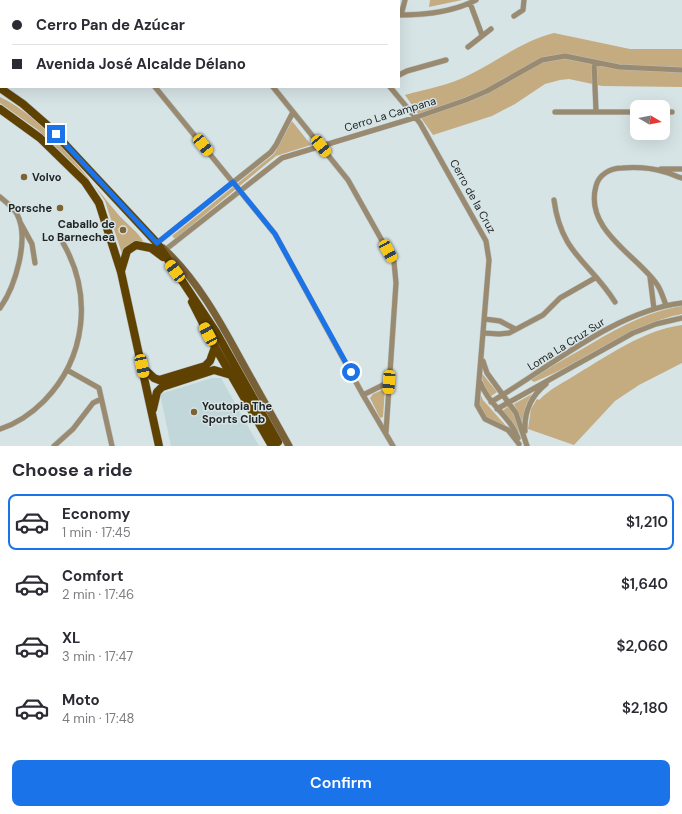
<!DOCTYPE html>
<meta charset="utf-8">
<style>
:root{--surface:#fff;--page:#f7f7f7;--text:#2b2b33;--muted:#7c7c81;--line:#e1e1e2;--accent:#1a73e8}
body{margin:0;font-family:"DM Sans",sans-serif;background:var(--page);color:var(--text);height:100vh;display:flex;flex-direction:column;font-size:15px;white-space:nowrap}
*{box-sizing:border-box;margin:0}
p{font-size:13px;color:var(--muted)}
.icon{flex:none;width:22px;height:22px;fill:none;stroke:currentColor;stroke-width:2;stroke-linecap:round;stroke-linejoin:round}
.map{position:relative;height:446px;overflow:hidden}
.drawer{display:flex;flex-direction:column;background:var(--surface);flex:1}
.drawer>*{flex:none}
.banner{position:absolute;left:0px;top:0px;width:400px;height:88px;box-shadow:0 4px 16px #0002;display:grid;align-content:center;height:88px;padding:0 12px;background:var(--surface)}
.needle{width:26px;rotate:100deg}
.controls{position:absolute;left:630px;top:100px;display:grid;gap:8px}
.controls a{display:grid;place-items:center;width:40px;height:40px;border-radius:8px;background:var(--surface);box-shadow:0 4px 16px #0002;font-size:20px}
.end{position:absolute;width:18px;height:18px;margin:-9px;border:5px solid #1a73e8;background:#fff;box-shadow:0 0 0 2px #fff}
.from{border-radius:50%}
.car{position:absolute;width:12px;height:24px;margin:-12px -6px;border-radius:5px;box-shadow:0 0 3px 1px #0007;background:linear-gradient(#f5c518 24%,#345 0 40%,#f5c518 0 76%,#345 0 86%,#f5c518 0)}
.banner b{display:flex;align-items:center;gap:14px;height:38px;font-size:15px}
.banner b+b{border-top:1px solid var(--line)}
.banner i{width:10px;height:10px;background:var(--text)}
ul{padding:0;list-style:none}
li{display:flex;align-items:center;gap:12px;height:56px;margin:0 8px 6px;padding:0 4px;border:2px solid transparent;border-radius:8px}
li div{flex:1}
li b{display:block;font-size:15px}
li em{font-style:normal;font-weight:600}
li.selected{border-color:var(--accent)}
li>.icon{width:36px;height:36px;stroke-width:1.5}
h2{padding:0 12px;font-size:18px;line-height:48px}
.action{display:flex;gap:8px;margin-top:auto;padding:8px 12px}
.action a{flex:1;height:46px;border-radius:8px;background:var(--accent);color:#fff;font-size:16px;font-weight:600;line-height:46px;text-align:center}
.map>svg:first-child{display:block}
</style>
<div class="map">
<svg width="682" height="446" viewBox="0 0 682 446">
<rect width="100%" height="100%" fill="#d7e4e6"/>
<!-- built -->
<path fill="#c2d7da" d="M 212,378 L 221,378 L 259,446 L 171,446 L 160,394 Z"/>
<!-- green -->
<path fill="#c5ab80" d="M 430,0 L 462,0 L 429,7 Z
M 554,33 L 630,49 L 682,49 L 682,87 L 602,86 L 569,79 L 560,80 L 545,84 L 515,104 L 492,116 L 433,135 L 405,95 C 426,89 450,85 469,75 C 498,61 522,41 554,33 Z
M 0,97 C 44,117 86,176 117,213 C 125,223 139,232 144,243 L 122,254 L 105,201 L 92,182 L 38,130 L 0,103 Z
M 292,121 L 311,145 L 276,156 L 175,239 L 172,236 L 274,154 Z
M 682,306 L 682,314 C 627,325 585,362 534,382 L 531,380 C 548,368 566,358 584,348 C 616,329 645,312 682,306 Z
M 682,325 L 682,363 L 639,385 L 615,401 L 574,445 L 528,429 L 531,409 L 537,399 L 539,400 C 551,388 563,383 577,374 C 609,355 644,330 682,325 Z
M 481,372 L 497,392 L 490,397 L 484,389 Z
M 385,389 L 383,417 L 380,418 L 370,398 L 373,394 Z
M 479,391 L 483,400 L 507,427 L 487,420 L 478,402 Z
M 532,394 L 526,405 L 522,422 L 514,404 Z
M 509,406 L 516,419 L 522,439 L 519,432 L 502,411 Z"/>
<g fill="none" stroke-linecap="round" stroke-linejoin="round">
<defs>
<path id="minor" d="M 69,0 L 71,1
M 197,0 L 198,1
M 311,0 L 316,1
M 206,1 L 206,0
M 470,3 L 482,35
M 399,15 C 425,15 453,12 476,0
M 401,15 L 405,0
M 514,16 L 523,10 L 524,0
M 468,47 L 491,29
M 594,62 L 596,111
M 399,75 L 407,71 L 446,60
M 155,87 L 275,234 L 363,395 L 393,446
M 273,87 L 348,180 L 394,262 L 396,283 L 386,432
M 390,87 L 420,123 L 486,241 L 489,260 L 477,405 L 485,419 L 508,430 L 519,444
M 555,112 L 637,112
M 663,112 L 672,112
M 661,169 L 682,169
M 0,197 C 6,202 13,207 17,214 C 30,239 15,287 0,308
M 554,200 C 561,254 590,262 615,302
M 20,222 L 32,244 L 35,263
M 157,243 L 271,152 L 276,145 L 293,112
M 165,250 L 282,158 L 417,117 L 466,100 L 487,91 L 542,60 L 565,56 L 619,67 L 682,70
M 650,277 L 654,309
M 666,305 C 663,298 661,289 656,283 C 636,255 584,229 596,186 C 599,174 611,168 622,168 C 636,167 652,168 665,172 C 671,173 676,177 682,178
M 485,319 L 500,321 L 515,329
M 484,333 L 499,334 L 509,333 L 543,315 L 560,298 L 595,278
M 483,361 L 487,373 L 516,413 L 527,446
M 67,370 L 99,388 L 112,446
M 480,382 C 488,404 510,416 518,438
M 363,395 L 389,382
M 491,402 C 549,368 615,311 682,303
M 497,409 L 633,333 L 656,324 L 682,318
M 0,429 C 16,424 32,413 44,401 C 86,358 93,295 63,243
M 525,431 C 524,412 531,396 546,384
M 54,446 L 73,429 L 93,403 L 101,399"/>
<path id="secondary" d="M 163,248 C 196,278 220,321 241,360 C 257,389 273,417 289,446"/>
<path id="primary" d="M 0,88 L 23,104 L 47,125 L 157,243 L 216,332 L 278,442
M 0,109 L 40,138 L 85,182 L 99,203 L 121,272 L 159,446
M 121,271 L 127,251 L 136,245 L 151,248 L 163,257
M 192,302 L 215,347 L 272,446
M 142,367 L 154,378 L 159,380 L 205,366 L 210,361 L 215,347
M 153,409 L 157,392 L 162,387 L 214,370 L 231,375"/>
</defs>
<!-- minor casing -->
<use href="#minor" stroke="#b6c1c3" stroke-width="6"/>
<!-- secondary casing -->
<use href="#secondary" stroke="#b6c1c3" stroke-width="8"/>
<!-- primary casing -->
<use href="#primary" stroke="#b6c1c3" stroke-width="9"/>
<!-- minor -->
<use href="#minor" stroke="#9a8a6f" stroke-width="5"/>
<!-- secondary -->
<use href="#secondary" stroke="#786037" stroke-width="7"/>
<!-- primary -->
<use href="#primary" stroke="#5f4202" stroke-width="8"/>
</g>
<g fill="none" stroke-linecap="round" stroke-linejoin="round">
<!-- route -->
<path stroke="#1a73e8" stroke-width="5" d="M 56,134 L 157,243 L 233,182 L 275,234 L 351,372"/>
</g>
<!-- markers -->
<g fill="#7d6334" stroke="#d7e4e6" stroke-width="1.5">
<circle cx="24" cy="177" r="4"/>
<circle cx="60" cy="208" r="4"/>
<circle cx="123" cy="230" r="4"/>
<circle cx="194" cy="412" r="4"/>
</g>
<g text-anchor="middle" stroke-width="3" stroke-linejoin="round" paint-order="stroke">
<!-- street labels -->
<g font-size="11" fill="#202425" stroke="#d7e4e6">
<text transform="translate(390 114) rotate(-17)" y="4">Cerro La Campana</text>
<text transform="translate(473 196) rotate(61)" y="4">Cerro de la Cruz</text>
<text transform="translate(566 344) rotate(-32)" y="4">Loma La Cruz Sur</text>
</g>
<!-- poi labels -->
<g font-size="11" font-weight="bold" fill="#202425" stroke="#d7e4e6" text-anchor="start">
<text x="32" y="181">Volvo</text>
<text x="52" y="212" text-anchor="end">Porsche</text>
<text x="115" y="228" text-anchor="end">Caballo de<tspan x="115" dy="13">Lo Barnechea</tspan></text>
<text x="202" y="410">Youtopia The<tspan x="202" dy="13">Sports Club</tspan></text>
</g>
</g>
</svg>
<div class="controls">
<a><svg class="needle" viewBox="-14 -14 28 28"><path d="M0-13l5 13h-10z" fill="#e53935"/><path d="M0 13l5-13h-10z" fill="#7c7c81"/></svg></a>
</div>
<i class="end from" style="left:351px;top:372px"></i>
<i class="end" style="left:56px;top:134px"></i>
<i class="car" style="left:203px;top:145px;rotate:141deg"></i>
<i class="car" style="left:321px;top:146px;rotate:141deg"></i>
<i class="car" style="left:388px;top:251px;rotate:151deg"></i>
<i class="car" style="left:175px;top:271px;rotate:323deg"></i>
<i class="car" style="left:208px;top:334px;rotate:332deg"></i>
<i class="car" style="left:142px;top:366px;rotate:168deg"></i>
<i class="car" style="left:389px;top:382px;rotate:184deg"></i>
<div class="banner">
<b><i class="from"></i>Cerro Pan de Azúcar</b>
<b><i></i>Avenida José Alcalde Délano</b>
</div>
</div>
<section class="drawer">
<h2>Choose a ride</h2>
<ul>
<li class="selected"><svg class="icon" aria-label="car" viewBox="0 0 24 24"><path d="M5 17H2v-5l4-1 3-4h7l3 4 3 1v5h-3M9 17h6M6 11h13"/><circle cx="7" cy="17" r="2"/><circle cx="17" cy="17" r="2"/></svg><div><b>Economy</b><p>1 min · 17:45</p></div><em>$1,210</em></li>
<li><svg class="icon" aria-label="car" viewBox="0 0 24 24"><path d="M5 17H2v-5l4-1 3-4h7l3 4 3 1v5h-3M9 17h6M6 11h13"/><circle cx="7" cy="17" r="2"/><circle cx="17" cy="17" r="2"/></svg><div><b>Comfort</b><p>2 min · 17:46</p></div><em>$1,640</em></li>
<li><svg class="icon" aria-label="car" viewBox="0 0 24 24"><path d="M5 17H2v-5l4-1 3-4h7l3 4 3 1v5h-3M9 17h6M6 11h13"/><circle cx="7" cy="17" r="2"/><circle cx="17" cy="17" r="2"/></svg><div><b>XL</b><p>3 min · 17:47</p></div><em>$2,060</em></li>
<li><svg class="icon" aria-label="car" viewBox="0 0 24 24"><path d="M5 17H2v-5l4-1 3-4h7l3 4 3 1v5h-3M9 17h6M6 11h13"/><circle cx="7" cy="17" r="2"/><circle cx="17" cy="17" r="2"/></svg><div><b>Moto</b><p>4 min · 17:48</p></div><em>$2,180</em></li>
</ul>
<div class="action"><a>Confirm</a></div>
</section>
